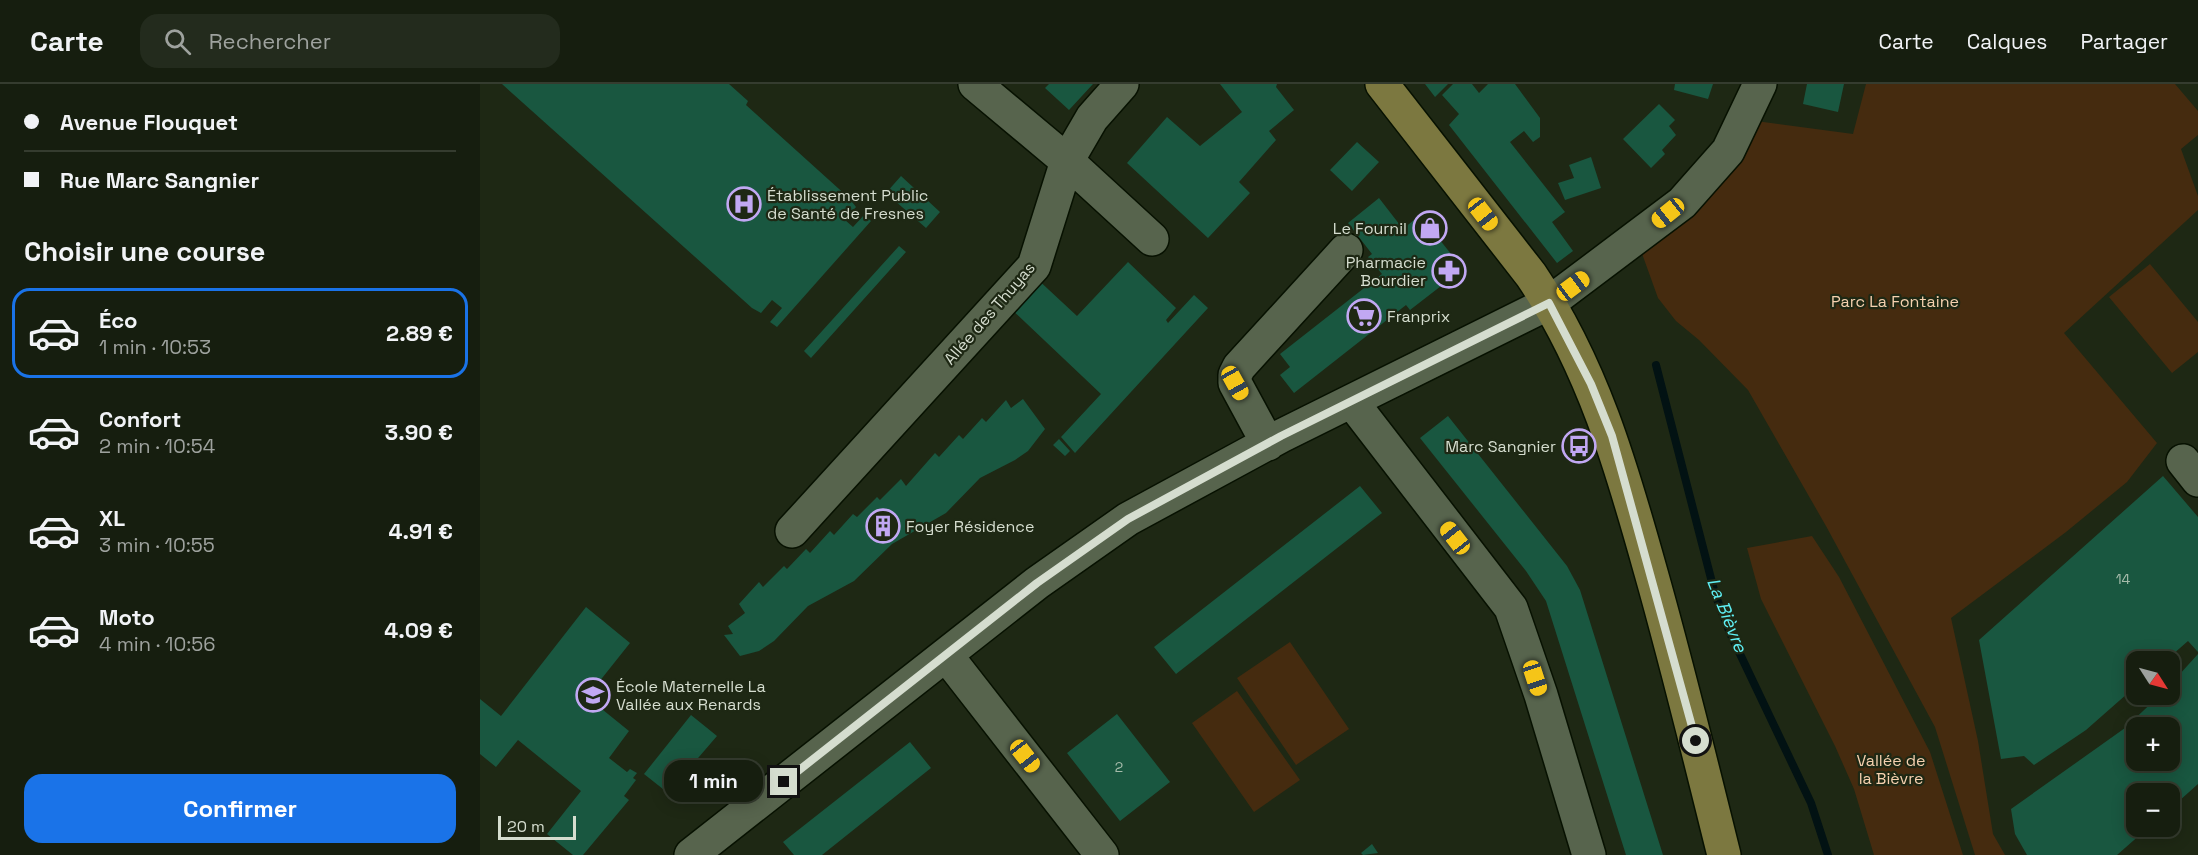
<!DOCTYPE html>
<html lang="fr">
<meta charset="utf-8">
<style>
:root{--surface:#161e0f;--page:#232b1d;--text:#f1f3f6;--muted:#9ea29e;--line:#353c2f;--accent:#1a73e8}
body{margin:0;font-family:"Space Grotesk",sans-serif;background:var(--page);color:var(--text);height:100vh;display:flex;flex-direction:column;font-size:22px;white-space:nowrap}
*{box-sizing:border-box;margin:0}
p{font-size:20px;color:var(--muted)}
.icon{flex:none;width:33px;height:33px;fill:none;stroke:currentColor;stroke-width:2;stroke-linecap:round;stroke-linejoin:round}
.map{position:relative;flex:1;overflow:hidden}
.sheet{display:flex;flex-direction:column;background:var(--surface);width:480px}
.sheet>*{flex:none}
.banner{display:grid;align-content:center;height:132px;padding:0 24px;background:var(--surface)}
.needle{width:39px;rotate:126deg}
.controls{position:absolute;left:1646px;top:567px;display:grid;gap:12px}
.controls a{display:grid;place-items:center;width:54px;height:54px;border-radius:12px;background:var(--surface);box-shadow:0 3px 15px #0003,0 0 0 2px var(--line);font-size:30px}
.scale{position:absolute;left:18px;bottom:15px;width:78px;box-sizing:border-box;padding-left:6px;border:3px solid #d5ddcf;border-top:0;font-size:16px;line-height:21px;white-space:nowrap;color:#d5ddcf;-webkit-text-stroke:4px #1e2814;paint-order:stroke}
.end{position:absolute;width:27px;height:27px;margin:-14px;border:8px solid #d5ddcf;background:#111;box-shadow:0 0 0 3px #111}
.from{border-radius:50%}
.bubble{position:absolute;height:42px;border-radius:18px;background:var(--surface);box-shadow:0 3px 15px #0003,0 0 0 2px var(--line);font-size:20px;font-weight:700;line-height:42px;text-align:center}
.car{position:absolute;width:18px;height:36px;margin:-18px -9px;border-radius:8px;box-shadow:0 0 4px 2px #0007;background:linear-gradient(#f5c518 24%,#345 0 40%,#f5c518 0 76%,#345 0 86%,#f5c518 0)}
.banner b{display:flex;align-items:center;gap:21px;height:57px;font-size:22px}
.banner b+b{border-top:2px solid var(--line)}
.banner i{width:15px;height:15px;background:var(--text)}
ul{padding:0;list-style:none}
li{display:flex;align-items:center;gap:18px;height:90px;margin:0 12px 9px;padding:0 12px;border:3px solid transparent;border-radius:18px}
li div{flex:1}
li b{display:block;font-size:22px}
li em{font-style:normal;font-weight:700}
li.active{border-color:var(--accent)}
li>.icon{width:54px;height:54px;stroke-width:1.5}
h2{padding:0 24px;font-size:27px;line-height:72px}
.primary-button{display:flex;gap:12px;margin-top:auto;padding:12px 24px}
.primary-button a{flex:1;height:69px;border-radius:18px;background:var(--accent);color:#fff;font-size:24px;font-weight:700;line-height:69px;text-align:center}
header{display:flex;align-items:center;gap:36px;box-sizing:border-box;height:84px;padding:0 30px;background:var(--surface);border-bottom:2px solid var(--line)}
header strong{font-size:28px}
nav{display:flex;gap:33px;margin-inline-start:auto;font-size:21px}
.search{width:420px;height:54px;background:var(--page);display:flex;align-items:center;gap:15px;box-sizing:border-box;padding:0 21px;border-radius:18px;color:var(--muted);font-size:22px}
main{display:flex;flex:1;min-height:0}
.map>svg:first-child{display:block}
</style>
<header>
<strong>Carte</strong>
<div class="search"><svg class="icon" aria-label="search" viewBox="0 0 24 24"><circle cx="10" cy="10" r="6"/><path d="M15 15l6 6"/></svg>Rechercher</div>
<nav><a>Carte</a><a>Calques</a><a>Partager</a></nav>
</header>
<main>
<section class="sheet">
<div class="banner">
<b><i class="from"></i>Avenue Flouquet</b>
<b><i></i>Rue Marc Sangnier</b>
</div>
<h2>Choisir une course</h2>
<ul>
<li class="active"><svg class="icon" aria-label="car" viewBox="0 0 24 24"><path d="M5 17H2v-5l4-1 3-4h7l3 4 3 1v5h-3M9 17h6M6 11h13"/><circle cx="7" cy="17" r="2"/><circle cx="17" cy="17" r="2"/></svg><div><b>Éco</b><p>1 min · 10:53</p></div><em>2.89 €</em></li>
<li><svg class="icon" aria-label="car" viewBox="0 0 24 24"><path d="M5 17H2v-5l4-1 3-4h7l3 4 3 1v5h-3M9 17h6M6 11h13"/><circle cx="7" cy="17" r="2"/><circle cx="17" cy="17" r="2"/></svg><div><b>Confort</b><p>2 min · 10:54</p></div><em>3.90 €</em></li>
<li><svg class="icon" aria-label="car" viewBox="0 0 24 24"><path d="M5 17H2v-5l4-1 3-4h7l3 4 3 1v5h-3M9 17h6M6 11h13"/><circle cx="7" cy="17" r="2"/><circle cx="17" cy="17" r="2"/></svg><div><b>XL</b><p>3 min · 10:55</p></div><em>4.91 €</em></li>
<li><svg class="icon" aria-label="car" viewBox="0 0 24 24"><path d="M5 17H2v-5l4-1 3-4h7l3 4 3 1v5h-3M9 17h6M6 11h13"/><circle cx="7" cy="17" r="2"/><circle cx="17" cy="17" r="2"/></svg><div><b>Moto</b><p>4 min · 10:56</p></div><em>4.09 €</em></li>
</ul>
<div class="primary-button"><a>Confirmer</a></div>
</section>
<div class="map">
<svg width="1718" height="771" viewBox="0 0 1718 771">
<rect width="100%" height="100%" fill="#1e2814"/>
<!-- green -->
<path fill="#452b0f" d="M 1386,0 L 1695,0 L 1718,27 L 1718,51 L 1701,65 L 1718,112 L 1718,126 L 1584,249 L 1677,359 L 1647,398 L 1586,448 L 1471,534 L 1498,657 L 1513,750 L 1525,771 L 1495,771 L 1455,643 L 1346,442 L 1268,306 L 1219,256 L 1196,237 L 1178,214 L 1160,164 L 1276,37 L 1373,50 Z
M 1670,180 L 1718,238 L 1718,268 L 1692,289 L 1629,213 Z
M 1332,452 L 1359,493 L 1450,668 L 1483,771 L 1394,771 L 1374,705 L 1355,662 L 1281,515 L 1267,464 Z
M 810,558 L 869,645 L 816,681 L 757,594 Z
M 757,607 L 820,696 L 774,728 L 712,639 Z"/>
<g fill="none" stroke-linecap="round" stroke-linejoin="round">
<!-- stream -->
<path stroke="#021213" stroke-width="8" d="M 1176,281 L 1235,510 L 1250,549 L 1331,719 L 1348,771"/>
</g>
<!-- building -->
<path fill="#195740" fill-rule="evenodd" d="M 22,0 L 249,0 L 268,17 L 266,21 L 369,114 L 376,123 L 365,136 L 373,143 L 384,131 L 391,137 L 297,243 L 290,238 L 302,224 L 292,216 L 281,229 L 272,224 Z
M 569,0 L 613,0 L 589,26 L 565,4 Z
M 740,0 L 797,0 L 796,3 L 814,26 L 789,47 L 796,56 L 759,98 L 770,109 L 728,154 L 647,79 L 687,33 L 720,62 L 762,28 Z
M 945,0 L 968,0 L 955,13 Z
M 973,0 L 992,0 L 999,9 L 1008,0 L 1035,0 L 1060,34 L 1060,53 L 1053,58 L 1044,47 L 1030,58 L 1085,128 L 1072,138 L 1093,167 L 1077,179 L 969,41 L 979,30 L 962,11 Z
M 1195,0 L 1233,0 L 1228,15 L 1194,6 Z
M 1327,0 L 1364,0 L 1358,28 L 1323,20 Z
M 1179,20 L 1195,36 L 1189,42 L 1196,51 L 1182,66 L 1185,70 L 1171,84 L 1143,55 Z
M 877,58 L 899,78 L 872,107 L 850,86 Z
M 1111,73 L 1121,104 L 1085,116 L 1078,99 L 1094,94 L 1089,81 Z
M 421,92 L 460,128 L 446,144 L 406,109 Z
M 899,114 L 923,145 L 940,131 L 983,185 L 930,226 L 926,221 L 814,309 L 800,291 L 810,283 L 800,270 L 902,190 L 888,173 L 892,170 L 868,139 Z
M 419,162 L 426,168 L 331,274 L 324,267 Z
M 648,178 L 696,224 L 686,236 L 688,239 L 714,211 L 728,224 L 595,369 L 581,353 L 621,310 L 527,221 L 554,192 L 597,232 Z
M 543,315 L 565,345 L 548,367 L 535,376 L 500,394 L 466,429 L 412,460 L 374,497 L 328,522 L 294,557 L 279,567 L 260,572 L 244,551 L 253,550 L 248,542 L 265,529 L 259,520 L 279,498 L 283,503 L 304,482 L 307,485 L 326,465 L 330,469 L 350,447 L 354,451 L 373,430 L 377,433 L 397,413 L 400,416 L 421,395 L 426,402 L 455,369 L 459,373 L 479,351 L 483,355 L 502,334 L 506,338 L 526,316 L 531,324 Z
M 968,332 L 1087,482 L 1100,506 L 1183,771 L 1146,771 L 1066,517 L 1046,487 L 940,354 Z
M 579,355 L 590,367 L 585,372 L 573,361 Z
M 1683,392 L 1718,433 L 1718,568 L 1708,557 L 1684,578 L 1656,578 L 1656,602 L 1606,646 L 1554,681 L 1544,672 L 1521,675 L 1499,556 Z
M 880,402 L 902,429 L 696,590 L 674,563 Z
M 106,523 L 150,559 L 107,613 L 149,647 L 129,674 L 147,688 L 150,685 L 157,689 L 153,694 L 156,696 L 144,712 L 149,716 L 103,771 L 93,771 L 67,750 L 101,707 L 38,656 L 16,683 L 0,670 L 0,615 L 21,632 Z
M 1718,570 L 1718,700 L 1689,726 L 1689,710 L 1656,710 L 1656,742 L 1670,742 L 1637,771 L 1547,771 L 1535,750 L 1531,725 L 1645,644 L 1681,610 L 1689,610 L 1689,602 ZM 1656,644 L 1689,644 L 1689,676 L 1656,676 Z
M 637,630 L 690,698 L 640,737 L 587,669 Z
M 211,631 L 237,652 L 188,709 L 164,690 Z
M 430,658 L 451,684 L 342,771 L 314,771 L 303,758 Z
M 892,760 L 898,769 L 883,771 L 881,769 Z"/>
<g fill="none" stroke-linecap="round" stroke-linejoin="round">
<defs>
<path id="minor" d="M 642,0 L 612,34 L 587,77 L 672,155
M 872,318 L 1031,524 L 1061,611 L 1109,771
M 788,360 L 755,299 L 755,291 L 759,283 L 866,166
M 1703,377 L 1718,396
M 312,447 L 554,182 L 587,77 L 495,0
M 466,571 L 622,771
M 211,771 L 557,499 L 648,435 L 801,352 L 1069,219 L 1202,119 L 1248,67 L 1280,0"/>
<path id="major" d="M 902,0 L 1051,191 C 1112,281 1141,381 1170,485 C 1197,580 1220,675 1244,771"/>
</defs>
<!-- minor casing -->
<use href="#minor" stroke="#071101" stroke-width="36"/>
<!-- major casing -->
<use href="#major" stroke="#071101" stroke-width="36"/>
<!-- minor -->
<use href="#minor" stroke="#57644d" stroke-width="33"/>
<!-- major -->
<use href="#major" stroke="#7c7840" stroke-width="33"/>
</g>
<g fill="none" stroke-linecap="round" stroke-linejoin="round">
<!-- route -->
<path stroke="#d5ddcf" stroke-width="8" d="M 304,698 L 557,499 L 648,435 L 801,352 L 1069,219 L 1111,300 L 1132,352 L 1216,657"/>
</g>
<!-- icons -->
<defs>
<symbol id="hospital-ring" viewBox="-11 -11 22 22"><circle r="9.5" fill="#1e2814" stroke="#c1a8f3" stroke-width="1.5"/><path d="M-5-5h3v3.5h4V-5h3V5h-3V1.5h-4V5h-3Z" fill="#c1a8f3"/></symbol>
<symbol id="shop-ring" viewBox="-11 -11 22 22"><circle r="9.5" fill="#1e2814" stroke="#c1a8f3" stroke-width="1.5"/><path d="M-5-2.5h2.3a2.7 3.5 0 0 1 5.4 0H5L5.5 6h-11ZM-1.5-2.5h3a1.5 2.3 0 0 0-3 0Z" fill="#c1a8f3"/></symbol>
<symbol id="pharmacy-ring" viewBox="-11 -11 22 22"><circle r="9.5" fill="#1e2814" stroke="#c1a8f3" stroke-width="1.5"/><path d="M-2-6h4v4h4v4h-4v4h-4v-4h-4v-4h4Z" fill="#c1a8f3"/></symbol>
<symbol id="supermarket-ring" viewBox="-11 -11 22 22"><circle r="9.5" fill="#1e2814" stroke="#c1a8f3" stroke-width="1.5"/><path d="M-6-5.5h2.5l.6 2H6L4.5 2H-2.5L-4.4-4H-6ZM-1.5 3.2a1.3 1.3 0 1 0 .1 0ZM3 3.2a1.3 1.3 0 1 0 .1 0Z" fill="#c1a8f3"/></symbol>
<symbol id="bus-ring" viewBox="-11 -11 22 22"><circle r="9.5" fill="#1e2814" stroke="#c1a8f3" stroke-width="1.5"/><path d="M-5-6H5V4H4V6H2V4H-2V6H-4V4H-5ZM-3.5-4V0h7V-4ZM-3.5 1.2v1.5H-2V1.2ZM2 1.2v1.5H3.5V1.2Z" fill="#c1a8f3"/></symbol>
<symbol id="building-ring" viewBox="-11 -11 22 22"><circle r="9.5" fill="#1e2814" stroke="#c1a8f3" stroke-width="1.5"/><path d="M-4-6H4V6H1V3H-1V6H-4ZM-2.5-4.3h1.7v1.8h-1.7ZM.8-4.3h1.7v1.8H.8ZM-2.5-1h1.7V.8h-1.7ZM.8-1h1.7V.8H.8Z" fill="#c1a8f3"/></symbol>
<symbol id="school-ring" viewBox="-11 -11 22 22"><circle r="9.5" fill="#1e2814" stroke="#c1a8f3" stroke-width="1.5"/><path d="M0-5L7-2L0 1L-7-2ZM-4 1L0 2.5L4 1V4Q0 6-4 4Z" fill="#c1a8f3"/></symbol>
</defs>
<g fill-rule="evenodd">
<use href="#hospital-ring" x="245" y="101" width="38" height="38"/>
<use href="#shop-ring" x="931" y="125" width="38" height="38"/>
<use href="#pharmacy-ring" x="950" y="168" width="38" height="38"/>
<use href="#supermarket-ring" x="865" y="213" width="38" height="38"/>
<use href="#bus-ring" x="1080" y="343" width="38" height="38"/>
<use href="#building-ring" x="384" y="423" width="38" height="38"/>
<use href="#school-ring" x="94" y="592" width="38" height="38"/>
</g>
<g text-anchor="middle" stroke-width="4.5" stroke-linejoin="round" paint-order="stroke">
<!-- number labels -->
<g font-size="14" fill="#a6bcab">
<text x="1643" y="500">14</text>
<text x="639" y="688">2</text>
</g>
<!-- poi labels -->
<g font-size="16" fill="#d5ddcf" stroke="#1e2814" text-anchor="start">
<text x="287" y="117">Établissement Public<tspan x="287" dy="18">de Santé de Fresnes</tspan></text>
<text x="927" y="150" text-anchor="end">Le Fournil</text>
<text x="946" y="184" text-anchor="end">Pharmacie<tspan x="946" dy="18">Bourdier</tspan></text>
<text x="907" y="238">Franprix</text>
<text x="1076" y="368" text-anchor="end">Marc Sangnier</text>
<text x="426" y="448">Foyer Résidence</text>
<text x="136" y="608">École Maternelle La<tspan x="136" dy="18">Vallée aux Renards</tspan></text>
</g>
<!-- park labels -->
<g font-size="16" fill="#f6d1af" stroke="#1e2814">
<text x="1415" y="223">Parc La Fontaine</text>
<text x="1411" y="682">Vallée de<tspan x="1411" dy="18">la Bièvre</tspan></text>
</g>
<!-- street labels -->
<g font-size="16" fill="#d5ddcf" stroke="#1e2814">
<text transform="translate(509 229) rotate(-49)" y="6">Allée des Thuyas</text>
</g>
<!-- water labels -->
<g font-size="18" font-style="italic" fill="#5feff4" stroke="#1e2814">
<text transform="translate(1247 531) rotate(68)" y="6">La Bièvre</text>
</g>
</g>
</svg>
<div class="controls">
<a><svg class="needle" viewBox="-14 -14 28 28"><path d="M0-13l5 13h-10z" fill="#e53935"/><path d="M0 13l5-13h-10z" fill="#9ea29e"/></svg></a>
<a>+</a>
<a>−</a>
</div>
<div class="scale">20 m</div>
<i class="end from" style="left:1216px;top:657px"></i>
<i class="end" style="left:304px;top:698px"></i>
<div class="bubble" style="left:184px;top:676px;width:99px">1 min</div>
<i class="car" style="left:1188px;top:129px;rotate:231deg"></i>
<i class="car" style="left:1003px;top:130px;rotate:142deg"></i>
<i class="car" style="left:1093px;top:202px;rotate:53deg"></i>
<i class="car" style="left:755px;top:299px;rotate:151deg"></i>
<i class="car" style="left:975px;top:454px;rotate:322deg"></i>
<i class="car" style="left:1055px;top:594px;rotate:162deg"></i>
<i class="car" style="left:545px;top:672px;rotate:142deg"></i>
</div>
</main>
